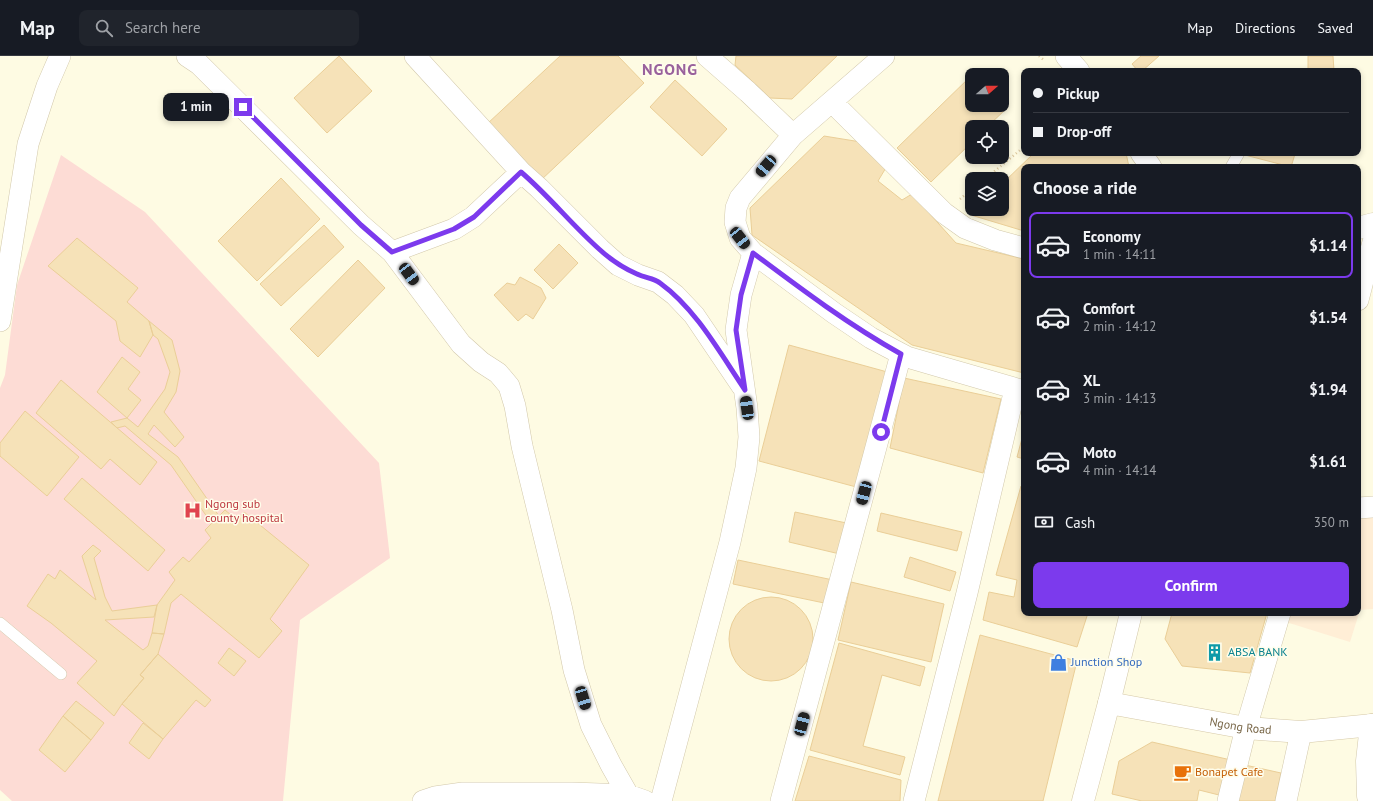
<!DOCTYPE html>
<meta charset="utf-8">
<style>
:root{--surface:#171b24;--page:#20242c;--text:#f1f3f6;--muted:#9ea1a6;--line:#363941;--accent:#7c3aed}
body{margin:0;font-family:"PT Sans",sans-serif;background:var(--page);color:var(--text);height:100vh;display:flex;flex-direction:column;font-size:15px;white-space:nowrap}
*{box-sizing:border-box;margin:0}
p{font-size:13px;color:var(--muted)}
.icon{flex:none;width:22px;height:22px;fill:none;stroke:currentColor;stroke-width:2;stroke-linecap:round;stroke-linejoin:round}
.map{position:relative;flex:1;overflow:hidden}
.drawer{position:absolute;left:1021px;top:108px;width:340px;height:452px;display:flex;flex-direction:column;background:var(--surface);border-radius:8px;box-shadow:0 2px 6px #0003}
.drawer>*{flex:none}
.top-card{position:absolute;left:1021px;top:12px;width:340px;height:88px;border-radius:8px;box-shadow:0 2px 6px #0003;display:grid;align-content:center;height:88px;padding:0 12px;background:var(--surface)}
.needle{width:26px;rotate:70deg}
.buttons{position:absolute;left:965px;top:12px;display:grid;gap:8px}
.buttons a{display:grid;place-items:center;width:44px;height:44px;border-radius:8px;background:var(--surface);box-shadow:0 2px 6px #0003;font-size:20px}
.end{position:absolute;width:18px;height:18px;margin:-9px;border:5px solid #7c3aed;background:#fff;box-shadow:0 0 0 2px #fff}
.from{border-radius:50%}
.bubble{position:absolute;height:28px;border-radius:8px;background:var(--surface);box-shadow:0 2px 6px #0003;font-size:13px;font-weight:800;line-height:28px;text-align:center}
.car{position:absolute;width:12px;height:24px;margin:-12px -6px;border-radius:5px;box-shadow:0 0 3px 1px #0007;background:linear-gradient(#222 24%,#8ab4d8 0 40%,#222 0 76%,#8ab4d8 0 86%,#222 0)}
.top-card b{display:flex;align-items:center;gap:14px;height:38px;font-size:15px}
.top-card b+b{border-top:1px solid var(--line)}
.top-card i{width:10px;height:10px;background:var(--text)}
ul{padding:0;list-style:none}
li{display:flex;align-items:center;gap:12px;height:66px;margin:0 8px 6px;padding:0 4px;border:2px solid transparent;border-radius:8px}
li div{flex:1}
li b{display:block;font-size:15px}
li em{font-style:normal;font-weight:800}
li.on{border-color:var(--accent)}
li>.icon{width:36px;height:36px;stroke-width:1.5}
h2{padding:0 12px;font-size:18px;line-height:48px}
.pay{display:flex;align-items:center;gap:10px;height:44px;padding:0 12px;font-size:15px}
.pay p{margin-inline-start:auto}
.primary-button{display:flex;gap:8px;margin-top:auto;padding:8px 12px}
.primary-button a{flex:1;height:46px;border-radius:8px;background:var(--accent);color:#fff;font-size:16px;font-weight:800;line-height:46px;text-align:center}
header{display:flex;align-items:center;gap:24px;box-sizing:border-box;height:56px;padding:0 20px;background:var(--surface);border-bottom:1px solid var(--line)}
header strong{font-size:19px}
nav{display:flex;gap:22px;margin-inline-start:auto;font-size:14px}
.search{width:280px;height:36px;background:var(--page);display:flex;align-items:center;gap:10px;box-sizing:border-box;padding:0 14px;border-radius:8px;color:var(--muted);font-size:15px}
.map>svg:first-child{display:block}
</style>
<header>
<strong>Map</strong>
<div class="search"><svg class="icon" aria-label="search" viewBox="0 0 24 24"><circle cx="10" cy="10" r="6"/><path d="M15 15l6 6"/></svg>Search here</div>
<nav><a>Map</a><a>Directions</a><a>Saved</a></nav>
</header>
<div class="map">
<svg width="1373" height="745" viewBox="0 0 1373 745">
<rect width="100%" height="100%" fill="#fefbe3"/>
<!-- commercial -->
<path fill="#ffeed6" d="M 1373,459 L 1373,553 L 1360,554 L 1350,586 L 1286,566 L 1288,557 L 1358,557 L 1358,460 Z"/>
<!-- medical -->
<path fill="#fddcd5" d="M 61,99 L 145,156 L 379,407 L 390,502 L 300,564 L 283,745 L 12,745 L 0,734 L 0,332 L 5,319 L 17,229 Z"/>
<!-- building -->
<path fill="#f6e2b8" stroke="#eace97" d="M 339,0 L 372,35 L 327,77 L 294,42 Z
M 560,0 L 618,0 L 644,27 L 540,125 L 487,68 Z
M 736,0 L 837,0 L 792,43 L 770,42 L 735,9 Z
M 1141,0 L 1159,0 L 1142,15 L 1138,15 L 1132,8 Z
M 1308,0 L 1333,0 L 1334,15 L 1308,15 Z
M 972,19 L 972,49 L 1002,49 L 1002,47 L 1007,52 L 987,71 L 972,71 L 972,86 L 931,126 L 897,92 Z
M 675,24 L 727,73 L 702,100 L 650,51 Z
M 824,80 L 861,86 L 887,110 L 878,125 L 902,144 L 912,138 L 956,187 L 1024,203 L 1024,317 L 912,289 L 752,179 L 750,152 Z
M 1034,97 L 1126,97 L 1129,111 L 1024,111 L 1024,175 L 971,159 L 977,153 L 1002,153 L 1002,128 Z
M 1245,97 L 1290,97 L 1295,98 L 1291,111 L 1245,99 Z
M 281,122 L 320,163 L 257,225 L 218,185 Z
M 324,169 L 344,191 L 281,250 L 260,228 Z
M 77,182 L 138,232 L 127,246 L 149,265 L 153,279 L 140,301 L 120,285 L 116,265 L 48,210 Z
M 559,188 L 578,207 L 553,233 L 534,214 Z
M 358,204 L 385,232 L 318,301 L 290,273 Z
M 520,221 L 541,232 L 546,242 L 533,263 L 526,258 L 518,265 L 494,239 L 507,227 L 515,229 Z
M 149,265 L 172,284 L 180,315 L 176,336 L 164,356 L 184,381 L 175,391 L 154,369 L 148,378 L 178,401 L 219,460 L 212,468 L 171,409 L 125,370 L 117,372 L 111,366 L 127,362 L 138,371 L 165,333 L 170,316 L 158,283 L 153,279 Z
M 789,289 L 891,317 L 860,432 L 759,405 Z
M 122,301 L 140,316 L 128,333 L 141,344 L 127,362 L 97,336 Z
M 904,322 L 1001,343 L 983,417 L 890,392 Z
M 61,324 L 157,406 L 140,429 L 110,403 L 101,413 L 36,357 Z
M 25,355 L 79,401 L 47,440 L 0,400 L 0,387 Z
M 1024,375 L 1024,403 L 1017,401 Z
M 82,422 L 165,494 L 148,515 L 64,443 Z
M 1021,430 L 1024,431 L 1024,557 L 1088,557 L 1077,591 L 983,564 L 989,536 L 1014,541 L 1017,524 L 996,519 Z
M 225,454 L 237,464 L 244,456 L 309,509 L 270,563 L 282,575 L 259,602 L 181,538 L 171,547 L 164,578 L 152,577 L 157,549 L 175,524 L 169,516 L 183,501 L 189,506 L 211,482 L 205,474 Z
M 795,456 L 851,468 L 844,499 L 789,486 Z
M 881,457 L 962,476 L 957,495 L 877,475 Z
M 93,489 L 101,495 L 94,502 L 105,541 L 112,555 L 157,549 L 154,561 L 105,564 L 143,594 L 148,590 L 152,577 L 164,578 L 158,598 L 140,619 L 144,622 L 122,648 L 114,660 L 77,627 L 97,605 L 51,567 L 27,550 L 48,518 L 55,523 L 60,514 L 96,544 L 82,500 Z
M 910,501 L 956,516 L 950,535 L 904,521 Z
M 738,504 L 833,524 L 829,548 L 733,528 Z
M 851,526 L 944,548 L 931,606 L 838,584 Z
M729 583a42 42 0 1 1 84 0a42 42 0 1 1-84 0Z
M 1172,557 L 1267,557 L 1250,617 L 1182,610 L 1165,583 Z
M 980,579 L 1077,605 L 1043,745 L 938,745 Z
M 839,587 L 925,611 L 920,630 L 882,619 L 863,690 L 905,701 L 900,719 L 810,694 Z
M 229,592 L 246,605 L 234,620 L 218,607 Z
M 158,598 L 211,644 L 205,651 L 196,644 L 163,683 L 122,648 L 144,622 L 140,619 Z
M 76,645 L 104,667 L 91,684 L 63,660 Z
M 63,660 L 91,684 L 65,716 L 39,694 Z
M 143,667 L 163,683 L 149,703 L 129,687 Z
M 1152,686 L 1231,704 L 1223,740 L 1199,734 L 1197,745 L 1142,745 L 1112,738 L 1119,705 Z
M 809,700 L 901,724 L 900,745 L 795,745 Z
M 1245,709 L 1281,717 L 1275,745 L 1236,745 Z"/>
<g fill="none" stroke-linecap="round" stroke-linejoin="round">
<defs>
<path id="service" d="M 1231,111 L 1239,97
M 0,567 L 61,618"/>
<path id="minor" d="M 187,0 L 199,8 L 361,169 L 392,196 L 461,288 L 481,306 L 498,317 L 509,330 L 515,350 L 522,390 L 562,554 L 574,614 L 591,669 L 611,709 L 628,739
M 415,0 L 521,116
M 707,0 L 748,36 L 793,79
M 884,0 L 793,79 L 740,142 L 736,152 L 735,166 L 740,182 L 753,197 L 834,257 L 871,282 L 907,301 L 1024,335
M 1066,0 L 1079,15
M 832,46 L 944,157 L 965,172 L 995,184 L 1024,192
M 1141,97 L 1151,111
M 392,196 L 454,173 L 473,161 L 521,116 L 539,132 L 600,193 L 618,209 L 638,219 L 658,226 L 675,239 L 694,259 L 742,330
M 1358,244 L 1373,186
M 0,265 L 28,88 L 47,30 L 60,0
M 1358,452 L 1373,451
M 423,745 L 435,741 L 463,737 L 572,737 L 628,739 L 645,745
M 661,745 L 730,486 L 746,412 L 749,381 L 747,352 L 736,274 L 741,239 L 753,197
M 781,745 L 901,298
M 914,745 L 967,537 L 1015,333
M 1228,745 L 1246,672 L 1280,557
M 1286,745 L 1301,676"/>
<path id="tertiary" d="M 1358,172 L 1373,168
M 1109,647 L 1131,557
M 1370,745 L 1368,740 L 1367,705 L 1371,669"/>
<g id="secondary">
<path id="s1" d="M 1083,745 L 1109,647 L 1246,672 L 1301,676 L 1373,669"/>
</g>
</defs>
<!-- service casing -->
<use href="#service" stroke="#d2c8ab" stroke-width="12"/>
<!-- minor casing -->
<use href="#minor" stroke="#d2c8ab" stroke-width="22"/>
<!-- tertiary casing -->
<use href="#tertiary" stroke="#d2c8ab" stroke-width="23"/>
<!-- secondary casing -->
<use href="#secondary" stroke="#d6c9a8" stroke-width="23"/>
<!-- path -->
<path stroke="#dbc69b" stroke-width="2.5" stroke-dasharray="1 3" stroke-linecap="butt" d="M 1039,0 L 1045,5
M 985,123 L 1024,91
M 960,143 L 972,133"/>
<!-- service -->
<use href="#service" stroke="#fff" stroke-width="11"/>
<!-- minor -->
<use href="#minor" stroke="#fff" stroke-width="21"/>
<!-- tertiary -->
<use href="#tertiary" stroke="#fff" stroke-width="22"/>
<!-- secondary -->
<use href="#secondary" stroke="#fff" stroke-width="22"/>
</g>
<g fill="none" stroke-linecap="round" stroke-linejoin="round">
<!-- route -->
<path stroke="#7c3aed" stroke-width="5" d="M 243,51 L 361,169 L 392,196 L 454,173 L 474,161 L 521,116 C 549,140 572,169 599,193 C 611,204 623,212 637,218 C 645,222 654,222 660,227 C 696,253 720,297 745,334 L 736,274 L 741,239 L 753,197 C 801,233 849,269 901,298 L 881,376"/>
</g>
<!-- icons -->
<defs>
<symbol id="hospital-bare" viewBox="-9 -9 18 18"><path d="M-5-5h3v3.5h4V-5h3V5h-3V1.5h-4V5h-3Z" fill="#e0444e" stroke="#fffdeb" stroke-width="2.5" paint-order="stroke"/></symbol>
<symbol id="building-bare" viewBox="-9 -9 18 18"><path d="M-4-6H4V6H1V3H-1V6H-4ZM-2.5-4.3h1.7v1.8h-1.7ZM.8-4.3h1.7v1.8H.8ZM-2.5-1h1.7V.8h-1.7ZM.8-1h1.7V.8H.8Z" fill="#0f9aa8" stroke="#fffdeb" stroke-width="2.5" paint-order="stroke"/></symbol>
<symbol id="shop-bare" viewBox="-9 -9 18 18"><path d="M-5-2.5h2.3a2.7 3.5 0 0 1 5.4 0H5L5.5 6h-11ZM-1.5-2.5h3a1.5 2.3 0 0 0-3 0Z" fill="#3f7fe0" stroke="#fffdeb" stroke-width="2.5" paint-order="stroke"/></symbol>
<symbol id="cafe-bare" viewBox="-9 -9 18 18"><path d="M-5.5-4.5H6V0H3Q3 3.5 0 3.5H-2.5Q-5.5 3.5-5.5 0ZM3-3.2v2h1.7v-2ZM-6 4.5H4V6H-6Z" fill="#e8710a" stroke="#fffdeb" stroke-width="2.5" paint-order="stroke"/></symbol>
</defs>
<g fill-rule="evenodd">
<use href="#hospital-bare" x="180" y="442" width="25" height="25"/>
<use href="#building-bare" x="1202" y="584" width="25" height="25"/>
<use href="#shop-bare" x="1046" y="594" width="25" height="25"/>
<use href="#cafe-bare" x="1170" y="704" width="25" height="25"/>
</g>
<g text-anchor="middle" stroke-width="3" stroke-linejoin="round" paint-order="stroke">
<!-- health labels -->
<g font-size="12" fill="#be3a42" stroke="#fffdeb" text-anchor="start">
<text x="205" y="452">Ngong sub<tspan x="205" dy="14">county hospital</tspan></text>
</g>
<!-- culture labels -->
<g font-size="12" fill="#0d838f" stroke="#fffdeb" text-anchor="start">
<text x="1228" y="600">ABSA BANK</text>
</g>
<!-- shop labels -->
<g font-size="12" fill="#366cbe" stroke="#fffdeb" text-anchor="start">
<text x="1071" y="610">Junction Shop</text>
</g>
<!-- street labels -->
<g font-size="12" fill="#786647" stroke="#fffdeb">
<text dy="4" stroke="none"><textPath href="#s1" startOffset="235">Ngong Road</textPath></text>
</g>
<!-- food labels -->
<g font-size="12" fill="#c56008" stroke="#fffdeb" text-anchor="start">
<text x="1195" y="720">Bonapet Cafe</text>
</g>
<!-- district labels -->
<g font-size="16" font-weight="bold" letter-spacing="1" fill="#99619c" stroke="#fffdeb">
<text x="670" y="19">NGONG</text>
</g>
</g>
</svg>
<div class="buttons">
<a><svg class="needle" viewBox="-14 -14 28 28"><path d="M0-13l5 13h-10z" fill="#e53935"/><path d="M0 13l5-13h-10z" fill="#9ea1a6"/></svg></a>
<a><svg class="icon" aria-label="locate" viewBox="0 0 24 24"><circle cx="12" cy="12" r="6"/><path d="M12 2v4M12 18v4M2 12h4M18 12h4"/></svg></a>
<a><svg class="icon" aria-label="layers" viewBox="0 0 24 24"><path d="M12 4l9 5-9 5-9-5zM3 14l9 5 9-5"/></svg></a>
</div>
<i class="end from" style="left:881px;top:376px"></i>
<i class="end" style="left:243px;top:51px"></i>
<div class="bubble" style="left:163px;top:37px;width:66px">1 min</div>
<i class="car" style="left:766px;top:110px;rotate:220deg"></i>
<i class="car" style="left:740px;top:182px;rotate:142deg"></i>
<i class="car" style="left:409px;top:218px;rotate:143deg"></i>
<i class="car" style="left:747px;top:352px;rotate:352deg"></i>
<i class="car" style="left:864px;top:437px;rotate:195deg"></i>
<i class="car" style="left:583px;top:642px;rotate:163deg"></i>
<i class="car" style="left:802px;top:668px;rotate:15deg"></i>
<div class="top-card">
<b><i class="from"></i>Pickup</b>
<b><i></i>Drop-off</b>
</div>
<section class="drawer">
<h2>Choose a ride</h2>
<ul>
<li class="on"><svg class="icon" aria-label="car" viewBox="0 0 24 24"><path d="M5 17H2v-5l4-1 3-4h7l3 4 3 1v5h-3M9 17h6M6 11h13"/><circle cx="7" cy="17" r="2"/><circle cx="17" cy="17" r="2"/></svg><div><b>Economy</b><p>1 min · 14:11</p></div><em>$1.14</em></li>
<li><svg class="icon" aria-label="car" viewBox="0 0 24 24"><path d="M5 17H2v-5l4-1 3-4h7l3 4 3 1v5h-3M9 17h6M6 11h13"/><circle cx="7" cy="17" r="2"/><circle cx="17" cy="17" r="2"/></svg><div><b>Comfort</b><p>2 min · 14:12</p></div><em>$1.54</em></li>
<li><svg class="icon" aria-label="car" viewBox="0 0 24 24"><path d="M5 17H2v-5l4-1 3-4h7l3 4 3 1v5h-3M9 17h6M6 11h13"/><circle cx="7" cy="17" r="2"/><circle cx="17" cy="17" r="2"/></svg><div><b>XL</b><p>3 min · 14:13</p></div><em>$1.94</em></li>
<li><svg class="icon" aria-label="car" viewBox="0 0 24 24"><path d="M5 17H2v-5l4-1 3-4h7l3 4 3 1v5h-3M9 17h6M6 11h13"/><circle cx="7" cy="17" r="2"/><circle cx="17" cy="17" r="2"/></svg><div><b>Moto</b><p>4 min · 14:14</p></div><em>$1.61</em></li>
</ul>
<div class="pay"><svg class="icon" aria-label="cash" viewBox="0 0 24 24"><path d="M3 7h18v10H3z"/><circle cx="12" cy="12" r="2"/></svg>Cash<p>350 m</p></div>
<div class="primary-button"><a>Confirm</a></div>
</section>
</div>
